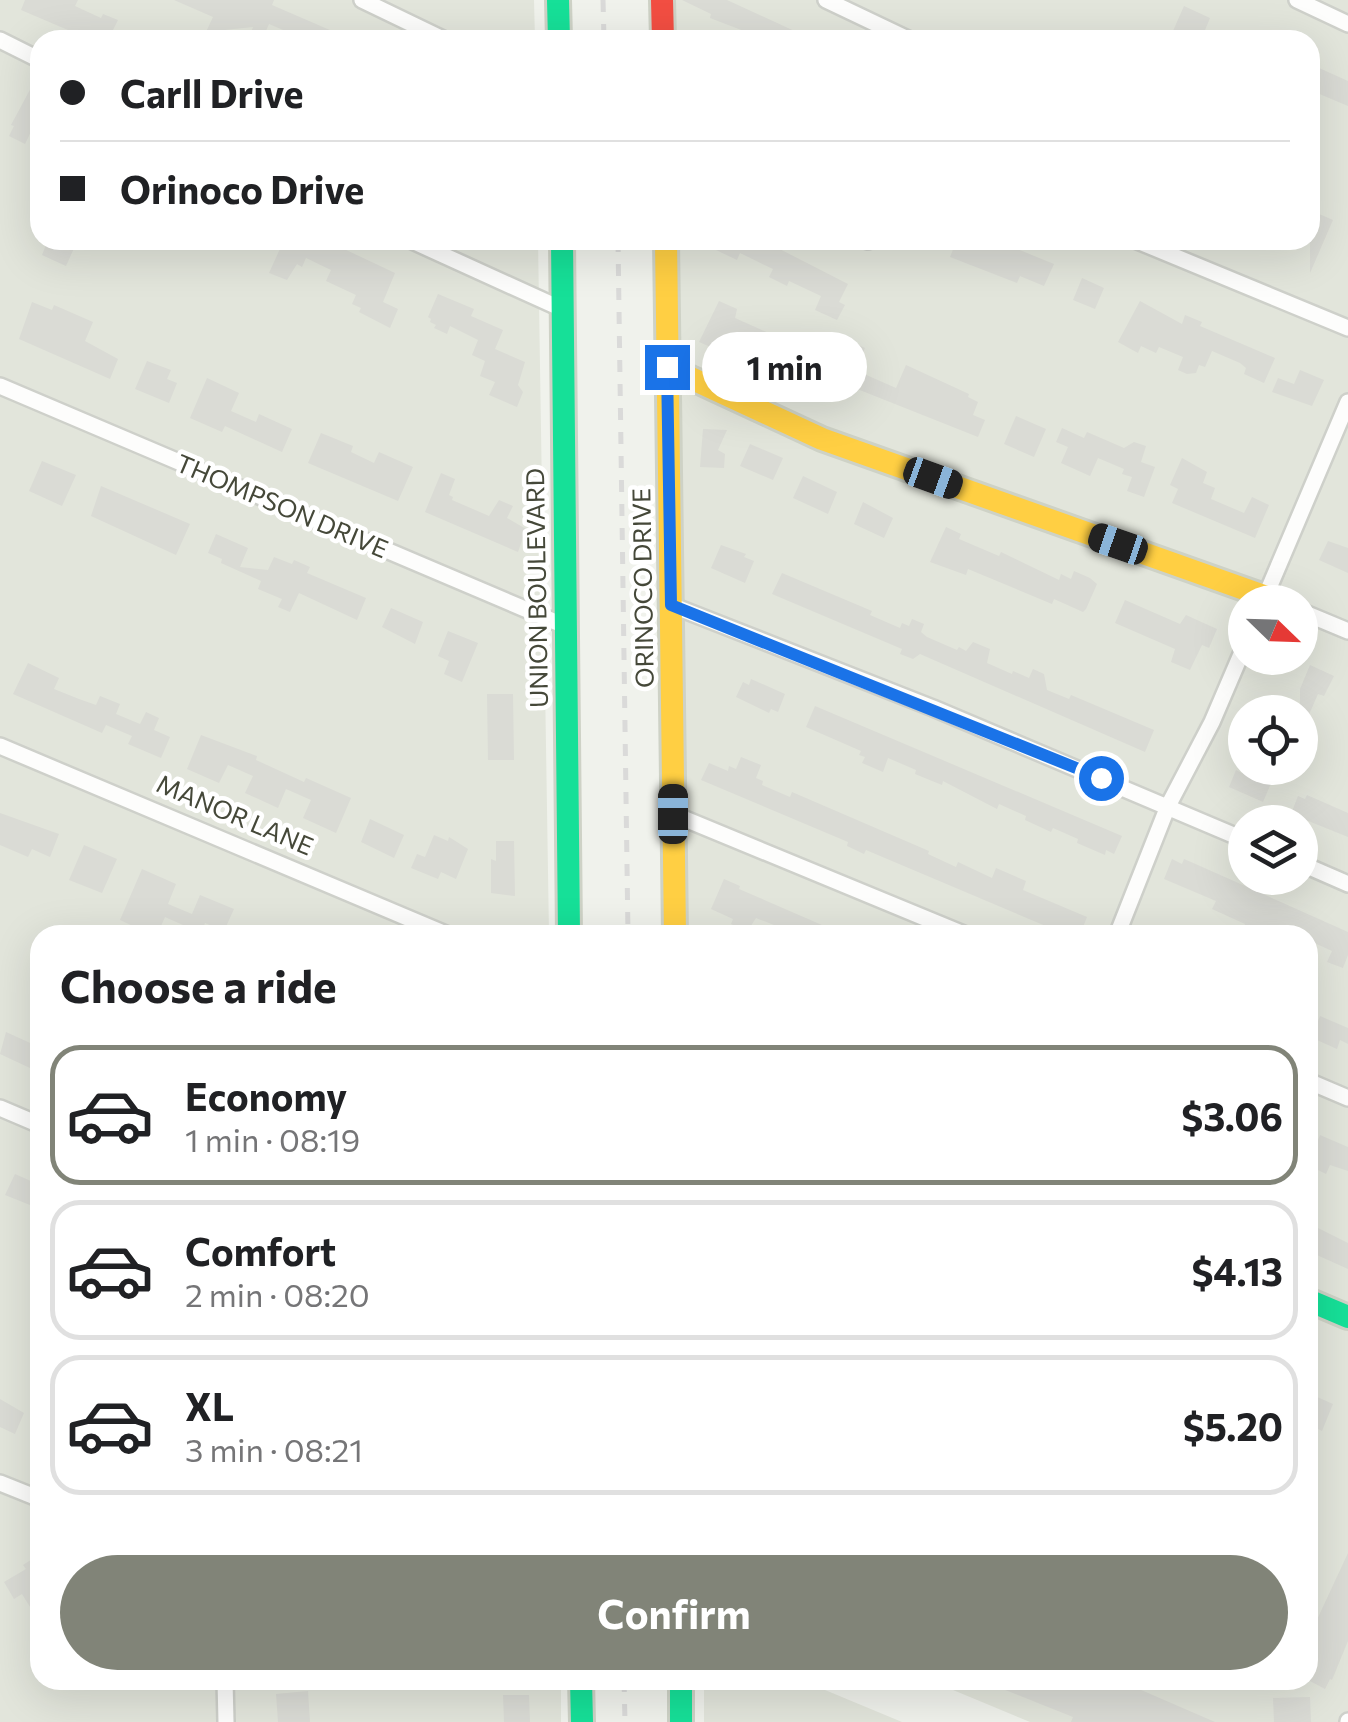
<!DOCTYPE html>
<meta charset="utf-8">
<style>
:root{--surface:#fff;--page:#f2f2f2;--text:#202124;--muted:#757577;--line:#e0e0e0;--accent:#818478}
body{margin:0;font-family:Commissioner,sans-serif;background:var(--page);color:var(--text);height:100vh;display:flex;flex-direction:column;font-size:38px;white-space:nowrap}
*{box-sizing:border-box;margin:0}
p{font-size:32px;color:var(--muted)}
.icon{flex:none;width:55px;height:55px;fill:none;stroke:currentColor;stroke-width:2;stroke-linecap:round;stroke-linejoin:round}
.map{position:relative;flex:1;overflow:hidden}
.details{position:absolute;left:30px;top:925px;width:1288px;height:765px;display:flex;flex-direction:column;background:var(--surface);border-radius:30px;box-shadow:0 10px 40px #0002}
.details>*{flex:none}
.guide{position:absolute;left:30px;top:30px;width:1290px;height:220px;border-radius:30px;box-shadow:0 10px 40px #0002;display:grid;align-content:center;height:220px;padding:0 30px;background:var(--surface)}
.needle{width:65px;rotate:113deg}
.controls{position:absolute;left:1228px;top:585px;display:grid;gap:20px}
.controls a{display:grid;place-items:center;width:90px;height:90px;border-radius:50%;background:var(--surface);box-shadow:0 10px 40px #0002;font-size:50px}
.end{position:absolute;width:45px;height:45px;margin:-22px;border:12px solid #1a73e8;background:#fff;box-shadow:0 0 0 5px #fff}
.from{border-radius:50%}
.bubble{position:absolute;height:70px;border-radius:35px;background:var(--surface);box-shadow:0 10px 40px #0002;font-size:32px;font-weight:700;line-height:70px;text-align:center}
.car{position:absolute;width:30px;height:60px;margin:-30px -15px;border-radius:12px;box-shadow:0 0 8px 2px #0007;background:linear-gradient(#222 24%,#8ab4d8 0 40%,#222 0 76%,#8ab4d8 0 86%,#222 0)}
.guide b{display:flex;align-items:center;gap:35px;height:95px;font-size:38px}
.guide b+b{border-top:2px solid var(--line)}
.guide i{width:25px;height:25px;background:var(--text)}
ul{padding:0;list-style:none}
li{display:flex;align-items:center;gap:30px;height:140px;margin:0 20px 15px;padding:0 10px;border:5px solid var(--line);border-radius:30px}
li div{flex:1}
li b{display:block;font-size:38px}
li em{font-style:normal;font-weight:700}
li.current{border-color:var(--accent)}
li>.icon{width:90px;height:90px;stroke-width:1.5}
h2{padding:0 30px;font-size:45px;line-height:120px}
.button{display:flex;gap:20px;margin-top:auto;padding:20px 30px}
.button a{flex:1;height:115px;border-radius:60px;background:var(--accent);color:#fff;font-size:40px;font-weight:700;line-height:115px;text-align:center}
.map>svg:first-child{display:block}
</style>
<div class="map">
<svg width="1348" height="1722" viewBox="0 0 1348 1722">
<rect width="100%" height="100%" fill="#f0f2ec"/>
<!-- residential -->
<path fill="#e2e5db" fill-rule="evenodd" d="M 0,0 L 534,0 L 535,40 L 40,40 L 40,240 L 538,240 L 549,935 L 40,935 L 40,1680 L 561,1680 L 561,1722 L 0,1722 Z
M 665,0 L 1348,0 L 1348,1722 L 1030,1722 L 929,1680 L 1308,1680 L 1308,935 L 682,935 L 666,240 L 1310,240 L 1310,40 L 665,40 ZM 1245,602 L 1300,602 L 1300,658 L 1245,658 ZM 1245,712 L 1300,712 L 1300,768 L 1245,768 ZM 1245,822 L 1300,822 L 1300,878 L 1245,878 Z
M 704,1680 L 801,1680 L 902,1722 L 704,1722 Z"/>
<!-- building -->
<path fill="#dadbd5" d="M 25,0 L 78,0 L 75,6 L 101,18 L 103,14 L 118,20 L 113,30 L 136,40 L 80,40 L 82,36 L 21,10 Z
M 174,0 L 274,0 L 272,5 L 353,40 L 295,40 L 297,36 L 269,24 L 262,40 L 248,40 L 253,27 L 206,32 L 213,17 Z
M 682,0 L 727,0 L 814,40 L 767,40 L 710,18 L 711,14 Z
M 1184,6 L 1210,18 L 1201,40 L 1169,40 Z
M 1310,64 L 1348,81 L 1348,106 L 1310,90 Z
M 40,71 L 40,113 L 25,144 L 9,136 L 14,126 L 11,125 Z
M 1310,210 L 1333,220 L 1310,273 Z
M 48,240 L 62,240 L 75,246 L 66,266 L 42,255 Z
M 284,240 L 325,240 L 395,273 L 383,302 L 398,309 L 390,328 L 359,312 L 361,308 L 352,304 L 356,295 L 326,281 L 331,270 L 306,258 L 302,267 L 297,264 L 287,280 L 269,273 Z
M 695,240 L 762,240 L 848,284 L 839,302 L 845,305 L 837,320 L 815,310 L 821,296 L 789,281 L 787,286 L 769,277 L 773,269 L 740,253 L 737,260 Z
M 957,240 L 995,240 L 1054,264 L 1044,286 L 1020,276 L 1017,283 L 950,257 Z
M 1082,278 L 1104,288 L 1095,309 L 1073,300 Z
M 438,294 L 474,309 L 471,316 L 503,330 L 495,349 L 525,362 L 518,385 L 523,392 L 517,407 L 489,395 L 495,382 L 480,376 L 485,361 L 472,355 L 478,340 L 450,326 L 447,334 L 434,328 L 436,325 L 430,322 L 431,319 L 428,317 Z
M 719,301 L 737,309 L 735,318 L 793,344 L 796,338 L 816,347 L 800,381 L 780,371 L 784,364 L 759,354 L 757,360 L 723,345 L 720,351 L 699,342 Z
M 1140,301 L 1182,324 L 1185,315 L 1202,322 L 1200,326 L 1275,358 L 1264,383 L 1244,374 L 1246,368 L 1240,363 L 1212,351 L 1205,367 L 1199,365 L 1196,373 L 1187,374 L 1178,370 L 1183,357 L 1159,347 L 1156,353 L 1141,346 L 1138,353 L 1118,342 Z
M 32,302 L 52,310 L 54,305 L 93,322 L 85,341 L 118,359 L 110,379 L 19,339 Z
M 837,335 L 865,348 L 855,370 L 896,388 L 906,365 L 969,394 L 968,397 L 978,402 L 973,415 L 985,420 L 978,437 L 832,379 L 839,362 L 827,357 Z
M 147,361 L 171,370 L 167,379 L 177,383 L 169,403 L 135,389 Z
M 1300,370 L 1324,380 L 1312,406 L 1272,392 L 1278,378 L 1294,384 Z
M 207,378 L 239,393 L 231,411 L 256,422 L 259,414 L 292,429 L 282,452 L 225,426 L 222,432 L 190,418 Z
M 1016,416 L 1046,429 L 1034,457 L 1004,444 Z
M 1062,428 L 1084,438 L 1087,432 L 1124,448 L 1134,442 L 1146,446 L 1141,462 L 1155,467 L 1144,497 L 1127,491 L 1132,477 L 1122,474 L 1124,469 L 1098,458 L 1090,476 L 1061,463 L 1068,447 L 1056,442 Z
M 703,429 L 727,430 L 718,450 L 725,454 L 724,468 L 700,467 Z
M 321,433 L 353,446 L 351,452 L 374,463 L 379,452 L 413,467 L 398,501 L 308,463 Z
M 750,444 L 783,458 L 773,480 L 740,466 Z
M 1182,458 L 1207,472 L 1203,483 L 1215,488 L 1211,499 L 1244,513 L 1252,497 L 1269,505 L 1255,538 L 1172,503 L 1178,489 L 1170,485 Z
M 42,461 L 76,475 L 62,506 L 29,491 Z
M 441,473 L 455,479 L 449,495 L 453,497 L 452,500 L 489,516 L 499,500 L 513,506 L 507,518 L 526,529 L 518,552 L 425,512 Z
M 803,476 L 837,492 L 828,514 L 793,498 Z
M 101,486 L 190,524 L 176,555 L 91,516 Z
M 863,502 L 893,518 L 884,538 L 854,524 Z
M 946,527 L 961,534 L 959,539 L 999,556 L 1001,552 L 1059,580 L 1061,574 L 1071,579 L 1074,571 L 1090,578 L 1097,584 L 1086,609 L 1083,612 L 1054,599 L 1052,604 L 968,569 L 966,575 L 930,562 Z
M 216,534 L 248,548 L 240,567 L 268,570 L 274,557 L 292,564 L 294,560 L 310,567 L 307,573 L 366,598 L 357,620 L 299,593 L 290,612 L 278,607 L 282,599 L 258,589 L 261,581 L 221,563 L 222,559 L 208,553 Z
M 1328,541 L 1348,548 L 1348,573 L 1319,560 Z
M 721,545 L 746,554 L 744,557 L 754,561 L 745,583 L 711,568 Z
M 782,573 L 872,611 L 870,615 L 900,628 L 902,623 L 909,626 L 912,619 L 924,624 L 921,632 L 927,637 L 957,650 L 959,647 L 966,651 L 973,642 L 990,649 L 987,663 L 1012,674 L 1013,671 L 1029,678 L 1033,669 L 1044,674 L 1047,690 L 1069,699 L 1071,695 L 1154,730 L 1145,752 L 920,654 L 913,659 L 900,654 L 902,649 L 772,594 Z
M 1125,600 L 1180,624 L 1186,615 L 1217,629 L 1209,648 L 1202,645 L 1190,670 L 1171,662 L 1175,649 L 1115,623 Z
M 391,608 L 423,622 L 415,644 L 382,627 Z
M 448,631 L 478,643 L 462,682 L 444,674 L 449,661 L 438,656 Z
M 28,663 L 59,678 L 54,689 L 79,699 L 96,705 L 100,696 L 120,704 L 116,714 L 140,724 L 146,712 L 159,718 L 154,730 L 170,737 L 161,758 L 128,744 L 132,736 L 106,725 L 102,733 L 13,694 Z
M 1310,665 L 1334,676 L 1324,696 L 1318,694 L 1300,735 L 1300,689 Z
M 751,679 L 785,694 L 778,712 L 771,709 L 769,713 L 736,697 L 743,682 L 749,685 Z
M 487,694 L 513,694 L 514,760 L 488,760 Z
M 815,706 L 1122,836 L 1114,854 L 1106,850 L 1105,855 L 1077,843 L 1078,839 L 1053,828 L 1051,832 L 1025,820 L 1026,816 L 999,804 L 997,809 L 943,781 L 942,785 L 915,774 L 916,770 L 888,758 L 883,772 L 862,763 L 865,757 L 859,755 L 861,751 L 806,727 Z
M 201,735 L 257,756 L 256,760 L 304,782 L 306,778 L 351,798 L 336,833 L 303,818 L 311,800 L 286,789 L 278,808 L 245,793 L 253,776 L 228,765 L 219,783 L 187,769 Z
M 741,757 L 761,765 L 756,778 L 763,781 L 762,785 L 790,797 L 792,792 L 929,851 L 928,854 L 956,867 L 958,862 L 992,878 L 996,868 L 1026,881 L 1023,890 L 1087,917 L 1080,935 L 1067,935 L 866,850 L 864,854 L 847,846 L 848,842 L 701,780 L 709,763 L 728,771 L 729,766 L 736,769 Z
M 1246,769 L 1272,781 L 1263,802 L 1229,787 L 1236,770 L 1244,774 Z
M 1307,795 L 1348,813 L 1348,837 L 1291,814 L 1298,796 L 1305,799 Z
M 0,813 L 59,834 L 50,857 L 32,849 L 28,857 L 0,845 Z
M 370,819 L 404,835 L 394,858 L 361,842 Z
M 434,835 L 448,841 L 449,837 L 468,849 L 456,879 L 441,872 L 438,879 L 411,868 L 417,854 L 425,857 Z
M 496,841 L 514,841 L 515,896 L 491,893 L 491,859 L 496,861 Z
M 84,845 L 117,859 L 102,893 L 69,880 Z
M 1172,859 L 1182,864 L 1184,859 L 1191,862 L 1348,932 L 1348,955 L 1343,968 L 1327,962 L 1332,951 L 1308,940 L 1308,935 L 1240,935 L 1245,924 L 1212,909 L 1216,901 L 1164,879 Z
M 142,869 L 176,884 L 168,904 L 192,914 L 200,895 L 234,909 L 224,931 L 205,923 L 201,933 L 165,917 L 157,935 L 134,935 L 137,928 L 120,920 Z
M 724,879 L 740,886 L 739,889 L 845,935 L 781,935 L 784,929 L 756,918 L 747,932 L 731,924 L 733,919 L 711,909 Z
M 1308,1016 L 1318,1021 L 1320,1016 L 1348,1028 L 1348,1044 L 1340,1040 L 1337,1049 L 1308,1036 Z
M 6,1032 L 39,1047 L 30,1068 L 0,1054 Z
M 1320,1135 L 1348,1147 L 1348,1171 L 1330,1165 L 1326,1174 L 1308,1165 Z
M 15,1174 L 33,1182 L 31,1187 L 40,1190 L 40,1209 L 5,1195 Z
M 1308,1223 L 1348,1243 L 1348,1269 L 1308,1251 Z
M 1308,1393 L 1333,1404 L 1322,1431 L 1318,1429 L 1308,1452 Z
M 0,1399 L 24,1413 L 15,1434 L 0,1427 Z
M 1348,1553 L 1348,1641 L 1332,1680 L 1330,1679 L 1325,1689 L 1308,1680 L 1308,1639 Z
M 40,1554 L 40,1623 L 22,1594 L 14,1599 L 4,1582 L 26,1569 L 23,1565 Z
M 980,1680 L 1118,1680 L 1215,1722 L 1071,1722 L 1073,1717 Z
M 308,1691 L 310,1722 L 278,1722 L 276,1694 Z
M 503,1695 L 529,1695 L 530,1722 L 504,1722 Z
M 1310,1697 L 1311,1722 L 1274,1722 L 1273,1698 Z"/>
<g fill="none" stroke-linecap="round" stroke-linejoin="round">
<defs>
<path id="street" d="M 362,0 L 445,40
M 826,0 L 910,40
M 1297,0 L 1348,24
M 0,40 L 40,60
M 410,240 L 562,309
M 865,240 L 868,241
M 1135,240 L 1348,328
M 0,386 L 565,626
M 1263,602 L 1348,402
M 671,605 L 933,708 L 1245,840
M 1300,611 L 1348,631
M 0,746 L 448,935
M 673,814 L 966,935
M 1300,863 L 1348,884
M 1117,935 L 1168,806 L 1212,722 L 1245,645
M 1308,1081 L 1348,1098
M 0,1108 L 40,1125
M 0,1483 L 40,1499
M 225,1680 L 226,1722
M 1348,1722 L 1348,1721"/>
<path id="fast" d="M 558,0 L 559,40
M 562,240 L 569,935
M 1308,1300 L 1348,1317
M 581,1680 L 582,1722
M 681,1680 L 681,1722"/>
<path id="slow" d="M 666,240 L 675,935
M 667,367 L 822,439 L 1281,602"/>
<path id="jam" d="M 662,0 L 663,40"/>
</defs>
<!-- street casing -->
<use href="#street" stroke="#ced0ca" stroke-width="20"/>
<!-- fast casing -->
<use href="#fast" stroke="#ced2c6" stroke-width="28"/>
<!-- slow casing -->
<use href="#slow" stroke="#ced2c6" stroke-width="28"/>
<!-- jam casing -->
<use href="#jam" stroke="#ced2c6" stroke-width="28"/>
<!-- street -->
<use href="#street" stroke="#fdfdfc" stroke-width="15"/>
<!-- fast -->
<use href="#fast" stroke="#16e098" stroke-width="22"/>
<!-- slow -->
<use href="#slow" stroke="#ffcf43" stroke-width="22"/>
<!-- jam -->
<use href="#jam" stroke="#f24e42" stroke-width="22"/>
<!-- rail -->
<path stroke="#dadad9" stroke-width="5" stroke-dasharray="12 12" stroke-linecap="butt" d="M 603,0 L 604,40
M 618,240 L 628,935
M 624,1680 L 625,1722"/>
</g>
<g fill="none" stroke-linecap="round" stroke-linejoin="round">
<!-- route -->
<path stroke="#1a73e8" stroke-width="12" d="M 667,367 L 671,605 L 1101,778"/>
</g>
<g text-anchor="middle" stroke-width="9" stroke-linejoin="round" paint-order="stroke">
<!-- street labels -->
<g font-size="25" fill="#454839" stroke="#fff">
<text transform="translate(282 506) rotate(23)" y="9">THOMPSON DRIVE</text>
<text transform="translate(537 588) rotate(-91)" y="9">UNION BOULEVARD</text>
<text transform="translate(643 588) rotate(-91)" y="9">ORINOCO DRIVE</text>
<text transform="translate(235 815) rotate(23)" y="9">MANOR LANE</text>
</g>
</g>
</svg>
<div class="controls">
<a><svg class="needle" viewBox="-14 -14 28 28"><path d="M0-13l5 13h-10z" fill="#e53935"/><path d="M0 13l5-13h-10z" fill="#757577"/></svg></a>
<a><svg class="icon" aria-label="locate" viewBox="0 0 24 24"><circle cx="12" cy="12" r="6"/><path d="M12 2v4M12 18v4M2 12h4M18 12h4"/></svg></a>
<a><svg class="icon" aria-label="layers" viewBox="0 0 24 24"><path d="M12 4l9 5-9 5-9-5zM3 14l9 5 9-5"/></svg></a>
</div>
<i class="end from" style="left:1101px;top:778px"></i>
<i class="end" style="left:667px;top:367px"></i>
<div class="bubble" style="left:702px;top:332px;width:165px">1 min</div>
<i class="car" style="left:933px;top:478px;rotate:110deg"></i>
<i class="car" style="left:1118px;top:544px;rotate:289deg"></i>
<i class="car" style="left:673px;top:814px;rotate:0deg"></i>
<div class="guide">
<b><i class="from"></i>Carll Drive</b>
<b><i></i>Orinoco Drive</b>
</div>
<section class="details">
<h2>Choose a ride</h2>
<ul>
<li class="current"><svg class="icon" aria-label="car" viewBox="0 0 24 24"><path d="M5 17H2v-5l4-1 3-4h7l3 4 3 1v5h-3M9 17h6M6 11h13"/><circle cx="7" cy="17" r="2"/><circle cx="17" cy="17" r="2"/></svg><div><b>Economy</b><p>1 min · 08:19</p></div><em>$3.06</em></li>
<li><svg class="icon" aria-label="car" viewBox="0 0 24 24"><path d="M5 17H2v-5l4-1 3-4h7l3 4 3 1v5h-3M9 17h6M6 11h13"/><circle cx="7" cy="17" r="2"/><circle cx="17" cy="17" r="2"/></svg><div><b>Comfort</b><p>2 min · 08:20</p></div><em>$4.13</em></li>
<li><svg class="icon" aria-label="car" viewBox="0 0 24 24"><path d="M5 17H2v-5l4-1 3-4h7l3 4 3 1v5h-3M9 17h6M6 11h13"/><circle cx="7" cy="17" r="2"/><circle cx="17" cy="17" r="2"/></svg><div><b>XL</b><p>3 min · 08:21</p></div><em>$5.20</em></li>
</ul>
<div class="button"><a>Confirm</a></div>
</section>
</div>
